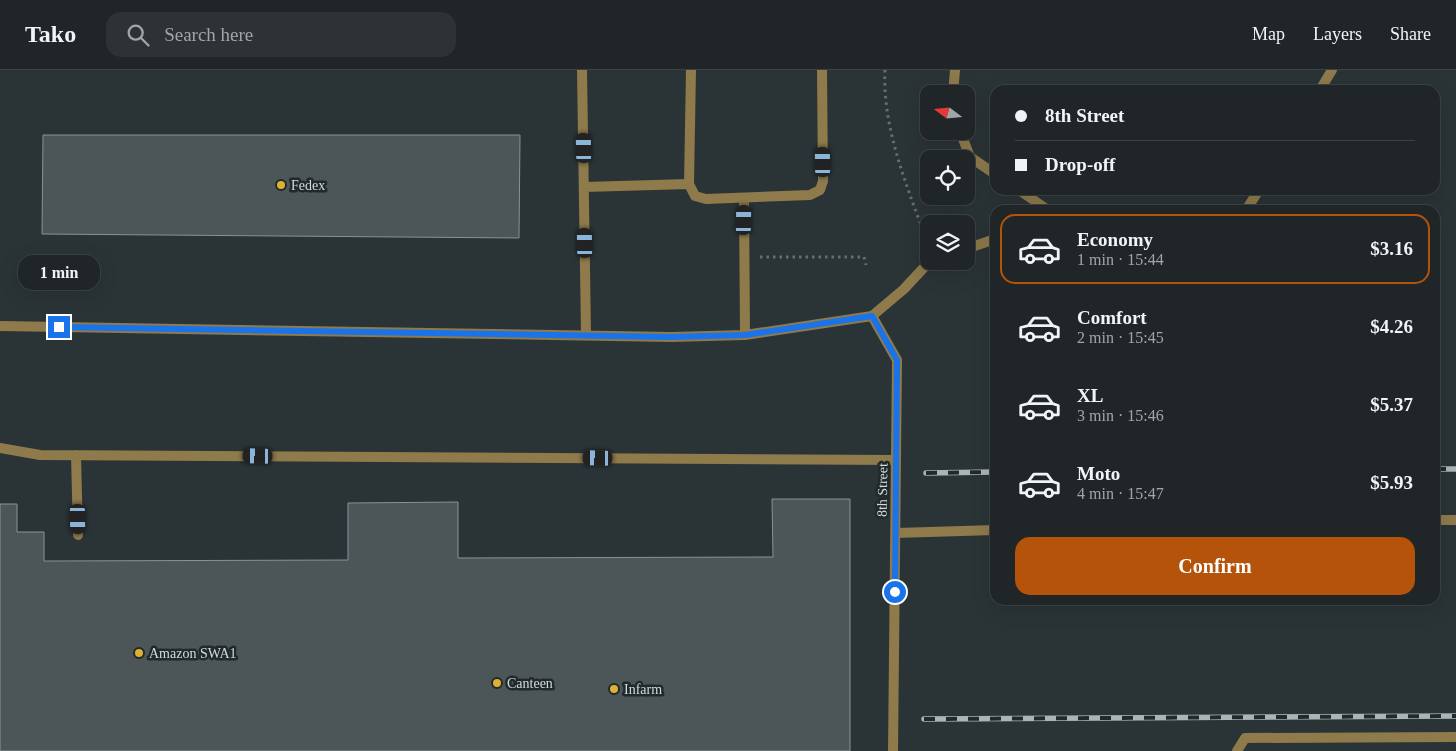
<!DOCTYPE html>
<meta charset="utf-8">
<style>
:root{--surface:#202628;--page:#2d3234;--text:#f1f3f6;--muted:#a2a5a8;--line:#3d4345;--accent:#b45309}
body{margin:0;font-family:Georgia,serif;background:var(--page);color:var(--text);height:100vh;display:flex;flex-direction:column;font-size:19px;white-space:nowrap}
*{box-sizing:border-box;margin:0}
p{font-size:16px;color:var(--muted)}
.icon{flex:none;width:28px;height:28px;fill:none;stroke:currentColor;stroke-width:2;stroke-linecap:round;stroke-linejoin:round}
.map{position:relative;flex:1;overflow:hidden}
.drawer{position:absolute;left:990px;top:135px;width:450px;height:400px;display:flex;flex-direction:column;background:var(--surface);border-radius:15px;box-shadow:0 5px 20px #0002,0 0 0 1px var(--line)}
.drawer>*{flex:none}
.top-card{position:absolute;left:990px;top:15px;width:450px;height:110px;border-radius:15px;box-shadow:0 5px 20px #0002,0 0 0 1px var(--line);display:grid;align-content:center;height:110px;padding:0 25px;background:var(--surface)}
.needle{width:32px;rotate:286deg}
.controls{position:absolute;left:920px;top:15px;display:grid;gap:10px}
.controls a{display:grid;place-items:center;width:55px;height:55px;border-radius:10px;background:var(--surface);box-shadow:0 5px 20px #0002,0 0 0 1px var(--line);font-size:25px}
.end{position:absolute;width:22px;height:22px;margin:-11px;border:6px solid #1a73e8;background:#fff;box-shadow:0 0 0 2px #fff}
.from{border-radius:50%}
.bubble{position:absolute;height:35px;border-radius:15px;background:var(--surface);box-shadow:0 5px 20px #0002,0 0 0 1px var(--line);font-size:16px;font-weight:600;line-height:35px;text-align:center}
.car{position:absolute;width:15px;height:30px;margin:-15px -8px;border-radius:6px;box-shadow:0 0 4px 1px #0007;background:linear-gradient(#222 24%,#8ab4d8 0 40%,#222 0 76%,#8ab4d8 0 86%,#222 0)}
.top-card b{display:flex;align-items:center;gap:18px;height:48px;font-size:19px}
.top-card b+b{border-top:1px solid var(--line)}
.top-card i{width:12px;height:12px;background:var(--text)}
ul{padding:9px 0 0;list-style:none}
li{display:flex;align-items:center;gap:15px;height:70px;margin:0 10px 8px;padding:0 15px;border:2px solid transparent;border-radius:15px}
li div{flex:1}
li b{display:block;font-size:19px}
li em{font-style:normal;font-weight:600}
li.on{border-color:var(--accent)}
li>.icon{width:45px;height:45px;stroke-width:1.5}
.button{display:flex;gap:10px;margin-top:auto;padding:10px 25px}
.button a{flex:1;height:58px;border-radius:15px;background:var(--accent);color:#fff;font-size:20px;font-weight:600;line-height:58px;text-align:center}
header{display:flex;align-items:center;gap:30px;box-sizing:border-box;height:70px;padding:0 25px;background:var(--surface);border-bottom:1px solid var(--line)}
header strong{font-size:24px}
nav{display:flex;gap:28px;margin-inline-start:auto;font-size:18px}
.search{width:350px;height:45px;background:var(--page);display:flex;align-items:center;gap:12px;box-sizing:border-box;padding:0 18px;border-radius:15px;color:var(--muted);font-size:19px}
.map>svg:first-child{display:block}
</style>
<header>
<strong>Tako</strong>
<div class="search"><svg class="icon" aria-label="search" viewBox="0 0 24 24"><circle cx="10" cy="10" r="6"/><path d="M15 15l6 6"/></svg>Search here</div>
<nav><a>Map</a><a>Layers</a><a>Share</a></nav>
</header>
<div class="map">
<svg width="1456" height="681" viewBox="0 0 1456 681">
<rect width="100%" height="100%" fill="#2a3336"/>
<!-- building -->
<path fill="#4c5658" stroke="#899396" d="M 43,65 L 520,65 L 519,168 L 42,164 Z
M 772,429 L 850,429 L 850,681 L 0,681 L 0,434 L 17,434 L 17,462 L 44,462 L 44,491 L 348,490 L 348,433 L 458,432 L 458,488 L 773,487 Z"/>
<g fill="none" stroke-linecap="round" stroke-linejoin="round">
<!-- path -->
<path stroke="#666e70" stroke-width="3" stroke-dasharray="2.5 4" stroke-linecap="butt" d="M 885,0 C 882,60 909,120 928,175
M 760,187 L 864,187 L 866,195"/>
<!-- service -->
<path stroke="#8e7a4b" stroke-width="10" d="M 582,0 L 586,265
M 691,0 L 689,114 L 695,126 L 706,129 L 810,125 L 820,120 L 823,111 L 822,0
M 1320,20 L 1332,0
M 953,24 L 955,0
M 960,61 L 970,87 L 966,89
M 970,87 L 995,104
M 584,117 L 689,114
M 1019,120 L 1048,140
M 744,129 L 745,265
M 1246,140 L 1259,120
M 966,179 L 995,169
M 0,256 L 671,267 L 745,265 L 872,246 L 904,219 L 930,191
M 0,378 L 40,385 L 896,390
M 76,385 L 78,465
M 1435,450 L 1456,450
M 896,463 L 995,460
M 1237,681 L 1245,668 L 1456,667"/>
<!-- minor -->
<path stroke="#8e7a4b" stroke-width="10" d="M 872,246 L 897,290 L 893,681"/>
<defs>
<path id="rail" d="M 1435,399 L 1456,399
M 926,403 L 995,402
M 924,649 L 1456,646"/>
</defs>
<!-- rail casing -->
<use href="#rail" stroke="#adb4b5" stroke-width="5.5"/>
<!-- rail -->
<use href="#rail" stroke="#21292c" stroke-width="4" stroke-dasharray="11" stroke-linecap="butt"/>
</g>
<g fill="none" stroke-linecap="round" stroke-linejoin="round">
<!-- route -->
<path stroke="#1a73e8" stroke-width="6" d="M 59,257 L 671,267 L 745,265 L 872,246 L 897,290 L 895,522"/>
</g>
<!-- markers -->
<g fill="#deb133" stroke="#21292c" stroke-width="2">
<circle cx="281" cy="115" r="5"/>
<circle cx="139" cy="583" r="5"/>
<circle cx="497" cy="613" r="5"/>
<circle cx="614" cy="619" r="5"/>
</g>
<g text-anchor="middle" stroke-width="5" stroke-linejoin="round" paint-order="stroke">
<!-- poi labels -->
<g font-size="14" fill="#d4dadb" stroke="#21292c" text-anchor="start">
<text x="291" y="120">Fedex</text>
<text x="149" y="588">Amazon SWA1</text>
<text x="507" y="618">Canteen</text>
<text x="624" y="624">Infarm</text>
</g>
<!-- street labels -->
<g font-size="14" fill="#d4dadb" stroke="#21292c">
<text transform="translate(882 420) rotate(-89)" y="5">8th Street</text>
</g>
</g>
</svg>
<div class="controls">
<a><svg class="needle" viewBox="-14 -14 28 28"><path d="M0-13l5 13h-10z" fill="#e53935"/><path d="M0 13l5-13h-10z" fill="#a2a5a8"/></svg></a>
<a><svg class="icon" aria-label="locate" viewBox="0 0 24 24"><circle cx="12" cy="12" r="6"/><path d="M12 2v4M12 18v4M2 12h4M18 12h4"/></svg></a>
<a><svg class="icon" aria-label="layers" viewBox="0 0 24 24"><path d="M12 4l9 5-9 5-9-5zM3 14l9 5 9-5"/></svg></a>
</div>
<i class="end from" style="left:895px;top:522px"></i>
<i class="end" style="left:59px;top:257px"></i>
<div class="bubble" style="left:18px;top:185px;width:82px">1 min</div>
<i class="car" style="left:584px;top:78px;rotate:359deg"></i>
<i class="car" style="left:823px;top:92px;rotate:359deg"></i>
<i class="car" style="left:744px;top:150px;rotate:1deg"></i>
<i class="car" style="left:585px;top:173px;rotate:359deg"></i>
<i class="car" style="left:258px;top:386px;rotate:271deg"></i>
<i class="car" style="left:598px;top:388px;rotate:271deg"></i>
<i class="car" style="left:78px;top:449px;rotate:179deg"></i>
<div class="top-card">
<b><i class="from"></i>8th Street</b>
<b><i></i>Drop-off</b>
</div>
<section class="drawer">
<ul>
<li class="on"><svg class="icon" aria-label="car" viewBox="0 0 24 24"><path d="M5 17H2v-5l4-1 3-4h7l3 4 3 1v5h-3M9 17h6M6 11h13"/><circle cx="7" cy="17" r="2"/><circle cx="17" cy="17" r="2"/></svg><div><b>Economy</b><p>1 min · 15:44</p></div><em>$3.16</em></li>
<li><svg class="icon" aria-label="car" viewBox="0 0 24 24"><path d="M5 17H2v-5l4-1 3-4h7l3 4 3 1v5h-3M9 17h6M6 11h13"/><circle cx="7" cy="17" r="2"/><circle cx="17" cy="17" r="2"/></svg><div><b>Comfort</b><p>2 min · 15:45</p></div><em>$4.26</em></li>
<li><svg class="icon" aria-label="car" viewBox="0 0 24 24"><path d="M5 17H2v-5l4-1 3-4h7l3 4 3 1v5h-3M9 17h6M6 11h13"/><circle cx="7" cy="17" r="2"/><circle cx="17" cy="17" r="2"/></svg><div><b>XL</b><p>3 min · 15:46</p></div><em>$5.37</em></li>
<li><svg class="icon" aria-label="car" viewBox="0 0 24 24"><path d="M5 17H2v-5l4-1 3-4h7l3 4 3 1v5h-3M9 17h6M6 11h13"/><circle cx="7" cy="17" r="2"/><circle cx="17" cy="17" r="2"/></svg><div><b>Moto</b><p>4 min · 15:47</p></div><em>$5.93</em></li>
</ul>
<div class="button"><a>Confirm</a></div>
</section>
</div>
